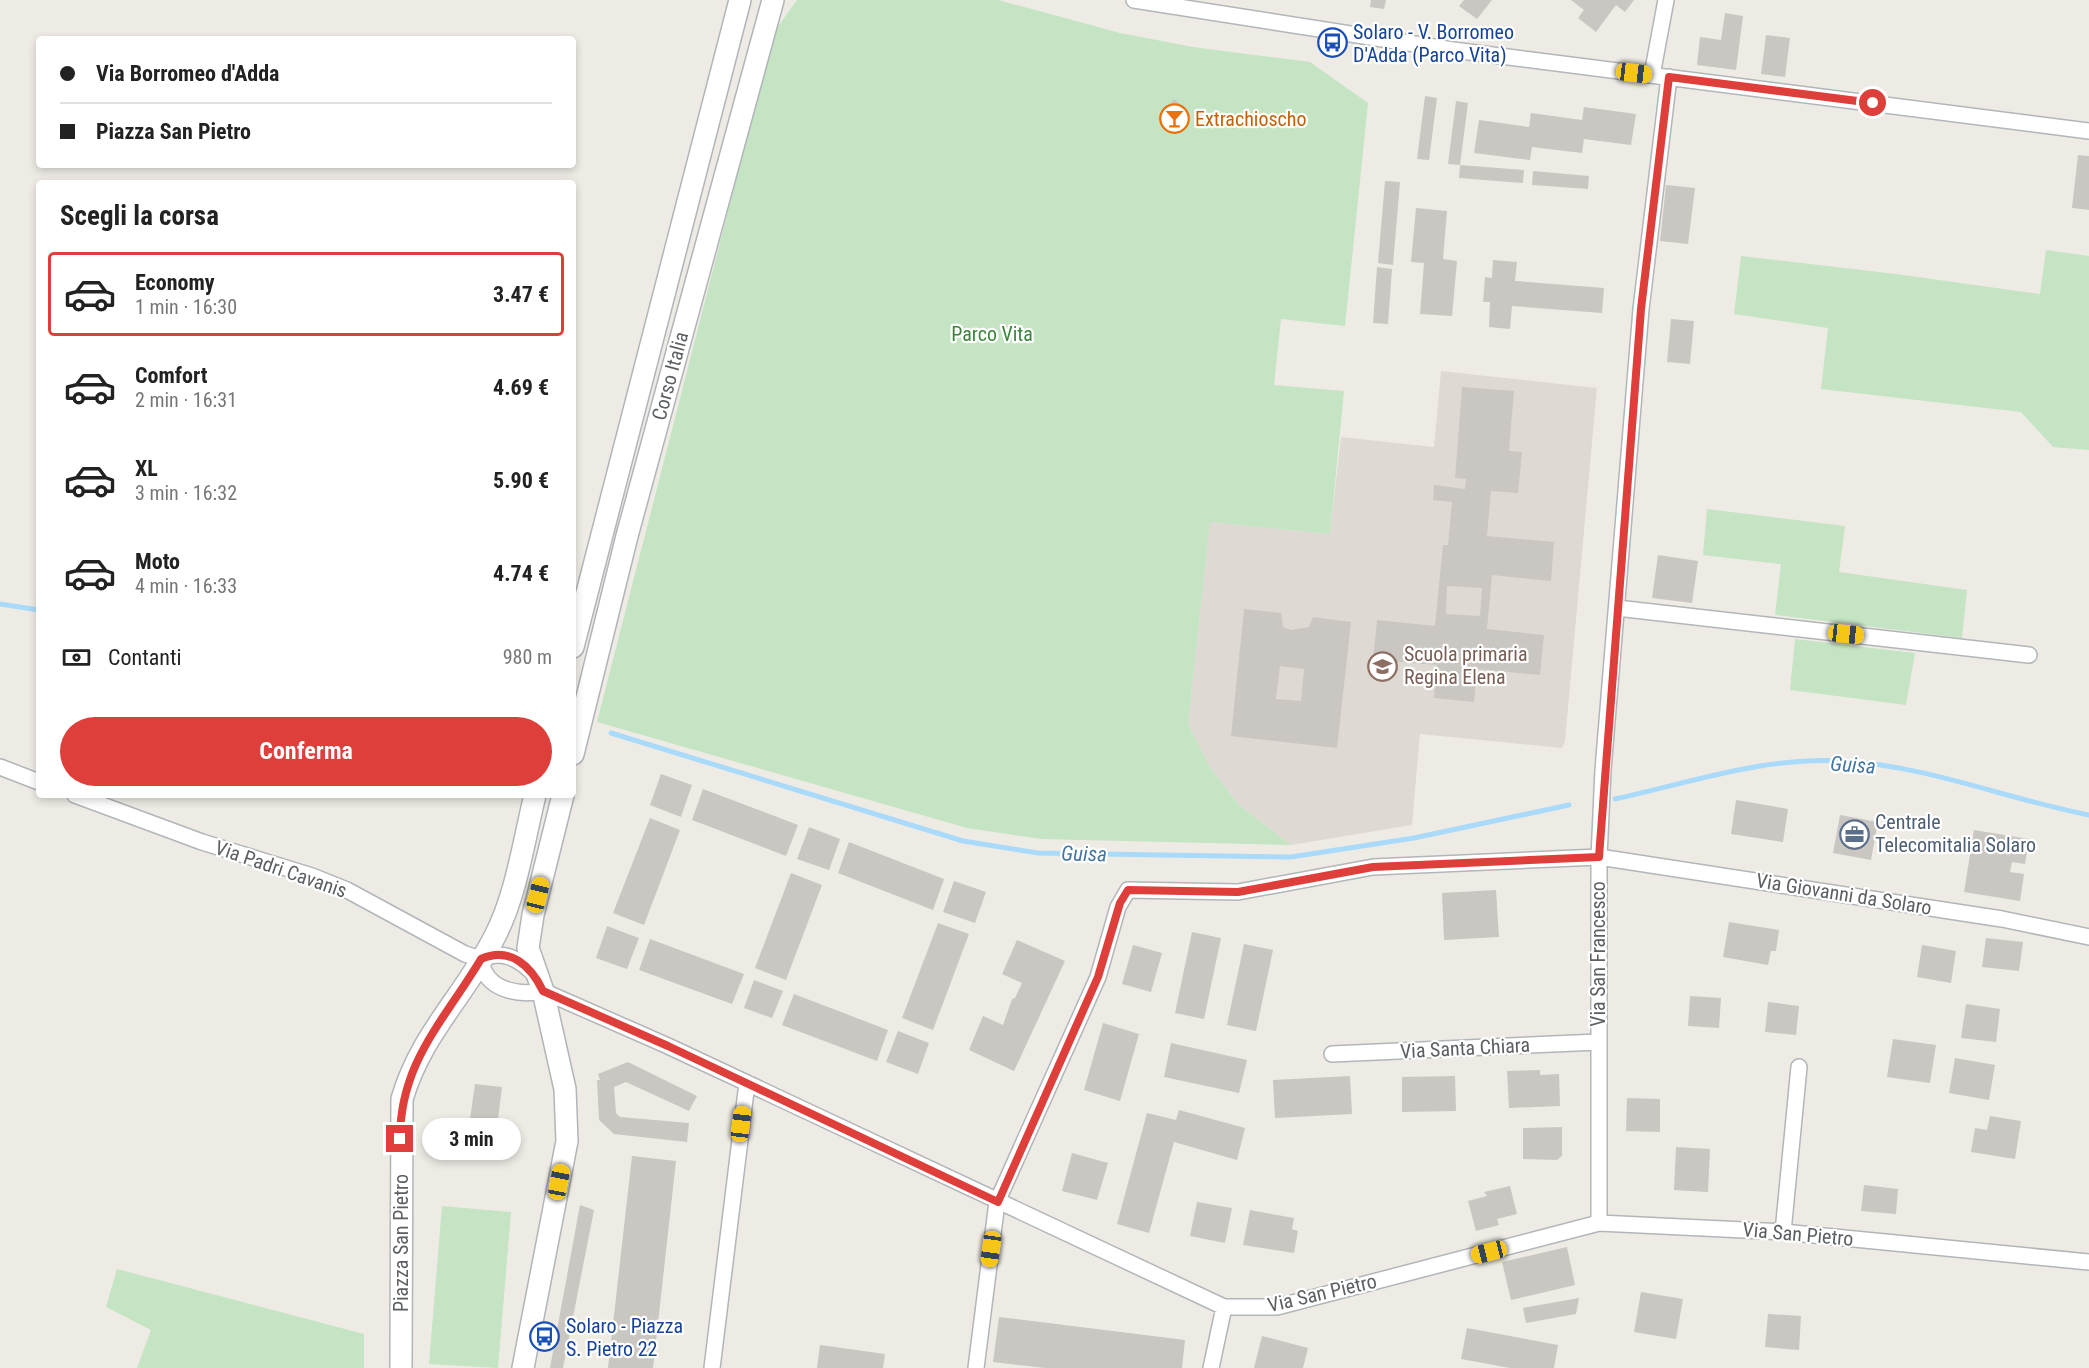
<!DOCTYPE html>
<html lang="it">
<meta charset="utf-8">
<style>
:root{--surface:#fff;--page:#f6f6f6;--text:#222;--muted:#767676;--line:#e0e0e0;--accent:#de3f3a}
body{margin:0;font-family:"Roboto Condensed",sans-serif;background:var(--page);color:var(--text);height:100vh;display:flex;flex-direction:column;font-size:22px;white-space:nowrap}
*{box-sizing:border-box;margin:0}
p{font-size:20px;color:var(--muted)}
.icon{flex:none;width:33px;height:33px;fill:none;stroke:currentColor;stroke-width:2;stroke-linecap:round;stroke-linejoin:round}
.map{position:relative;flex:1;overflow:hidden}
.drawer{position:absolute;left:36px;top:180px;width:540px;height:618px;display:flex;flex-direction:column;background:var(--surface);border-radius:6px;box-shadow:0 3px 9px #0003}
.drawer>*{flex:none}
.hud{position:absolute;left:36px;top:36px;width:540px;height:132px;border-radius:6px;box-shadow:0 3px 9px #0003;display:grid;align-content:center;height:132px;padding:0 24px;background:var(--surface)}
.end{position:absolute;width:27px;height:27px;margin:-14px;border:8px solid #de3f3a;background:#fff;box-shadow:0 0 0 3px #fff}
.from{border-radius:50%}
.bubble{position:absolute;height:42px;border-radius:21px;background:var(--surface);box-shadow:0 3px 9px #0003;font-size:20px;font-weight:700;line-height:42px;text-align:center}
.car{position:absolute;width:18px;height:36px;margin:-18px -9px;border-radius:8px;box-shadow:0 0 4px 2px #0007;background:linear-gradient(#f5c518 24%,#345 0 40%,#f5c518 0 76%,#345 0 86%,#f5c518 0)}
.hud b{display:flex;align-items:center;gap:21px;height:57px;font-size:22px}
.hud b+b{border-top:2px solid var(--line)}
.hud i{width:15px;height:15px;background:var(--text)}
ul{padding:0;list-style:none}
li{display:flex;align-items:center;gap:18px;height:84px;margin:0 12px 9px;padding:0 12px;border:3px solid transparent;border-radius:6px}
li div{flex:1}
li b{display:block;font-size:22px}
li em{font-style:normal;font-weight:700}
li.on{border-color:var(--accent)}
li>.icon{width:54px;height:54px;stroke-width:1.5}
h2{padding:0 24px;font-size:27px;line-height:72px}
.pay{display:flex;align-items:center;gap:15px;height:66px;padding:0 24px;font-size:22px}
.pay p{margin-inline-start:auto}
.action{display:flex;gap:12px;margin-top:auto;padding:12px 24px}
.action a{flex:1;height:69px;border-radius:36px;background:var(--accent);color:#fff;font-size:24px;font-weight:700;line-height:69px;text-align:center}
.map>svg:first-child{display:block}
</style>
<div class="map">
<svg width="2089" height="1368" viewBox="0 0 2089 1368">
<rect width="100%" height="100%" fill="#eeebe5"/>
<!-- education -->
<path fill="#dedad3" d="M 1441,371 L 1597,388 L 1565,741 L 1562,748 L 1420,734 L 1412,825 L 1291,845 L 1239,805 L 1211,769 L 1188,724 L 1210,522 L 1330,534 L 1341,437 L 1434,447 Z"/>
<!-- green -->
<path fill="#c4e4c3" d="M 797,0 L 998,0 L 1120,33 L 1193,47 L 1310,62 L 1368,103 L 1345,326 L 1281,319 L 1274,385 L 1344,391 L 1330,534 L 1210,522 L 1188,724 L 1211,769 L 1239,805 L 1291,845 L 1041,839 L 967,828 L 597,722 L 774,32 Z
M 2046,250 L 2089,256 L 2089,450 L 2053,447 L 2021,412 L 1821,389 L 1828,328 L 1734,314 L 1741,256 L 1896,274 L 2040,294 Z
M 1707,509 L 1845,526 L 1839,572 L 1967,590 L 1962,638 L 1775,615 L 1781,564 L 1703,555 Z
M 1795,639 L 1915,653 L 1906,705 L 1790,690 Z
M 442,1206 L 511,1212 L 498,1368 L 429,1364 Z
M 117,1269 L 364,1334 L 364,1368 L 137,1368 L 151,1330 L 106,1307 Z"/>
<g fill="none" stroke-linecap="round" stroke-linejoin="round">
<!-- stream -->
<path stroke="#a9dafa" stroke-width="5" d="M 0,604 L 39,610
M 611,733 L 963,841 L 1038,853 L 1291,857 L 1414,838 L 1569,805
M 1615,799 C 1689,783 1766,756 1844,761 C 1927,766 2007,799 2089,815"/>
</g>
<!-- building -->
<path fill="#cac6c2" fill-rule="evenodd" d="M 1371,0 L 1386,0 L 1384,9 L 1370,7 Z
M 1464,0 L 1492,0 L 1477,19 L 1459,6 Z
M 1571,0 L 1634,0 L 1625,12 L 1616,5 L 1596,32 L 1578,18 L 1584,10 Z
M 1725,13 L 1743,16 L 1736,70 L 1697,65 L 1700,37 L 1721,40 Z
M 1766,35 L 1790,38 L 1785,77 L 1761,74 Z
M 1425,96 L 1437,98 L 1429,160 L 1417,159 Z
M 1174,99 L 1188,111 L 1173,131 L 1158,119 Z
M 1456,101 L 1468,103 L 1460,165 L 1448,164 Z
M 1584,107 L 1636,114 L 1631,145 L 1584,139 L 1582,153 L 1532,147 L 1530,160 L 1474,153 L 1479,120 L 1529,127 L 1531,113 L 1582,120 Z
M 2078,155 L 2089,156 L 2089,210 L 2072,208 Z
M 1460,165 L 1524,170 L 1523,183 L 1459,178 Z
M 1533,171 L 1589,176 L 1588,189 L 1532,185 Z
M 1385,181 L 1400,182 L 1393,265 L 1378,263 Z
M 1666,185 L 1695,188 L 1688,244 L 1660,241 Z
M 1416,208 L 1447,211 L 1443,259 L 1457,261 L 1452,316 L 1420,314 L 1424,263 L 1411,262 Z
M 1493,260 L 1517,262 L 1515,281 L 1604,288 L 1602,313 L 1512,306 L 1510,329 L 1489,327 L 1490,302 L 1483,302 L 1485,277 L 1492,278 Z
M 1377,267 L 1392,269 L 1388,324 L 1373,323 Z
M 1671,319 L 1694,321 L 1690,364 L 1667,362 Z
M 1462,387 L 1514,391 L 1509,451 L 1522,452 L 1518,493 L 1491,491 L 1487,536 L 1554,542 L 1551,581 L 1492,575 L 1487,629 L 1544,635 L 1540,675 L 1477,669 L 1474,702 L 1434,698 L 1437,665 L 1373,660 L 1377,620 L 1435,626 L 1443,545 L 1448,545 L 1452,502 L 1433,500 L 1434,485 L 1465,489 L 1466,479 L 1455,478 ZM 1447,586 L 1482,588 L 1480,616 L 1446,614 Z
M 1658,555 L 1698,561 L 1692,603 L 1652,598 Z
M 1244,609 L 1281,613 L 1283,627 L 1291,630 L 1309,627 L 1313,617 L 1351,622 L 1337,748 L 1231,736 ZM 1280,666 L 1304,669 L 1301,701 L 1276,699 Z
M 661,774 L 692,785 L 681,817 L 650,805 Z
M 703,789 L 798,825 L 786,856 L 692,820 Z
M 1736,800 L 1788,809 L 1783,842 L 1731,834 Z
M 1840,815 L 1878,822 L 1871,860 L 1833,853 Z
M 650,818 L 680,830 L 644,925 L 613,913 Z
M 809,827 L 840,839 L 829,870 L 797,859 Z
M 1974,830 L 2029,839 L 2025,864 L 2012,862 L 2010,872 L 2024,874 L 2020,901 L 1964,892 Z
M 849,842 L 944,879 L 933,910 L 838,873 Z
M 791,873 L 822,885 L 786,980 L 755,968 Z
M 954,881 L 986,892 L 975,923 L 943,912 Z
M 1496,890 L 1499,937 L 1444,940 L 1442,893 Z
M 1729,922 L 1779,930 L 1776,951 L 1771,951 L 1768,965 L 1723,957 Z
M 938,923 L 969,934 L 933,1030 L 902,1018 Z
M 607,926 L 639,938 L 627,969 L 596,958 Z
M 1192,932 L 1221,938 L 1204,1019 L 1175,1013 Z
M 1986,938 L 2023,942 L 2019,971 L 1982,967 Z
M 650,939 L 744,974 L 732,1004 L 639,970 Z
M 1017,940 L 1065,961 L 1014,1071 L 969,1050 L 983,1016 L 1003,1025 L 1012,999 L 1015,998 L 1022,983 L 1002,974 Z
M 1244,944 L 1273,950 L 1256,1031 L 1227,1025 Z
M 1133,945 L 1162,953 L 1151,992 L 1122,984 Z
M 1922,945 L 1956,951 L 1951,983 L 1917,977 Z
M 754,980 L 783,991 L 772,1018 L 744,1008 Z
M 794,994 L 888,1030 L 877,1061 L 782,1025 Z
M 1690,996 L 1721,998 L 1719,1028 L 1688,1026 Z
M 1768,1002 L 1799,1006 L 1796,1035 L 1765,1032 Z
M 1966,1004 L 2000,1009 L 1996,1042 L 1961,1038 Z
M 1103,1023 L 1139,1034 L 1120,1101 L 1084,1090 Z
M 898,1031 L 929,1043 L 918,1074 L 886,1062 Z
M 1893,1039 L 1936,1045 L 1930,1083 L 1887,1077 Z
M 1171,1043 L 1247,1060 L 1239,1093 L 1164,1077 Z
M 1955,1058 L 1995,1065 L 1989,1100 L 1949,1093 Z
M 628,1062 L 697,1096 L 689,1111 L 626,1082 L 614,1087 L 616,1113 L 620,1117 L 689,1123 L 687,1142 L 614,1134 L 599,1120 L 597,1080 L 600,1080 L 598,1074 Z
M 1540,1070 L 1540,1075 L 1559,1074 L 1560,1106 L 1509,1108 L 1507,1071 Z
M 1350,1076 L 1352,1114 L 1275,1118 L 1273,1080 Z
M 1455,1076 L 1456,1111 L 1402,1112 L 1402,1077 Z
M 475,1084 L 502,1087 L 495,1143 L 467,1140 Z
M 1627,1098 L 1660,1099 L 1660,1132 L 1626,1131 Z
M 1179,1110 L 1245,1128 L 1237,1160 L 1174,1142 L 1149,1233 L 1117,1224 L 1147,1113 L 1176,1120 Z
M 1990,1116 L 2021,1121 L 2015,1159 L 1971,1152 L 1975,1128 L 1987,1130 Z
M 1562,1127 L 1562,1156 L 1557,1160 L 1523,1159 L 1523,1128 Z
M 1676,1147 L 1710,1149 L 1708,1192 L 1674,1190 Z
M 1072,1153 L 1108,1163 L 1097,1200 L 1062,1191 Z
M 632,1156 L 676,1161 L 653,1368 L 608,1368 Z
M 1864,1185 L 1898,1189 L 1896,1214 L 1861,1211 Z
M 1510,1186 L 1517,1214 L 1497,1219 L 1499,1225 L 1476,1231 L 1468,1201 L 1487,1196 L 1484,1192 Z
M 1197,1202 L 1232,1208 L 1225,1243 L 1190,1236 Z
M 580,1205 L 594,1210 L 563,1368 L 550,1368 Z
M 1250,1210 L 1294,1218 L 1292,1229 L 1298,1231 L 1294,1253 L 1243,1245 Z
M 1567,1247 L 1575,1285 L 1511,1300 L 1502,1262 Z
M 1641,1292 L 1683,1299 L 1676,1339 L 1634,1332 Z
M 1579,1298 L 1576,1314 L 1526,1323 L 1523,1308 Z
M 1768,1314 L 1801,1316 L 1799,1350 L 1765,1347 Z
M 999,1317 L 1185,1340 L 1182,1368 L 1045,1368 L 993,1362 Z
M 1467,1328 L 1558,1345 L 1554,1368 L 1510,1368 L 1461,1359 Z
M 1262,1336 L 1308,1348 L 1303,1368 L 1254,1368 Z
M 820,1345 L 885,1354 L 883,1368 L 817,1368 Z"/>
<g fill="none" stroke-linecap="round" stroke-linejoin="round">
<defs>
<path id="street" d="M 1134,0 L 1453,50 L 2089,131
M 1652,75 L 1666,0
M 1617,608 L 2029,655
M 0,767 L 39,782
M 75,795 L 202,842 L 312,876 L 347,890 L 465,954 L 481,959
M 481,959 C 484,990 518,996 543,991 L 668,1046 L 1224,1307 L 1277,1307 L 1599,1223 L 1783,1232 L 2089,1262
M 481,959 C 503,949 520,959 536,976
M 1332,1054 L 1598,1042
M 1599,1223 L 1599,857 L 1603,770 L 1641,309 L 1669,77
M 1783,1232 L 1799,1067
M 712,1368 L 747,1083
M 976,1368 L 997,1202 L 1098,977 L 1118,907 L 1128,890 L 1238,892 L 1373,867 L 1599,857 L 2002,919 L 2089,937
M 1211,1368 L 1224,1307"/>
<path id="secondary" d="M 573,647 L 740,0
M 573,754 L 627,536 L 773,0
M 401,1368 L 402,1099 C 422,1032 465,996 495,936 C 516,896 524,840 535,795
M 523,1368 L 567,1141 L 565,1089 L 543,991 L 528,948 L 533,915 L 563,795"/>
</defs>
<!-- street casing -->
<use href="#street" stroke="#b2b5b9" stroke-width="18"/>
<!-- secondary casing -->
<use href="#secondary" stroke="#b1b4b9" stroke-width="24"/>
<!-- street -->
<use href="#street" stroke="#fff" stroke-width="15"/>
<!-- secondary -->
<use href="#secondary" stroke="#fff" stroke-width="21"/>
</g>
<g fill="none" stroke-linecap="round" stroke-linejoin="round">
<!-- route -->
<path stroke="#de3f3a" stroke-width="8" d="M 400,1139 C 400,1062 444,1021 481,959 C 510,946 531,966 543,991 L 668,1046 L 998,1202 L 1098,977 L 1120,903 L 1128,890 L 1238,892 L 1373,867 L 1599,857 L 1641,309 L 1669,77 L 1873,103"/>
</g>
<!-- icons -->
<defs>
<symbol id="bus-ring" viewBox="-11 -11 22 22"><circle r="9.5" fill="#fff" stroke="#1a4fb4" stroke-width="1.5"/><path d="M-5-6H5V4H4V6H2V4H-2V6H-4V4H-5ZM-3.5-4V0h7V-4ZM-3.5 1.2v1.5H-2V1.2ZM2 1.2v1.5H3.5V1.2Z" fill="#1a4fb4"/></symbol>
<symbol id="bar-ring" viewBox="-11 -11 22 22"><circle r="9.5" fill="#fff" stroke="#e8710a" stroke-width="1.5"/><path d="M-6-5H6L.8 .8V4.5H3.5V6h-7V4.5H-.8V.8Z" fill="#e8710a"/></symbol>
<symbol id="school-ring" viewBox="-11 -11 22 22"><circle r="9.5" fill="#fff" stroke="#8d6e63" stroke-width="1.5"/><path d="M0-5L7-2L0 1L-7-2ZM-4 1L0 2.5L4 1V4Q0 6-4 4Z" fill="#8d6e63"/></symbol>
<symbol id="office-ring" viewBox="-11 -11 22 22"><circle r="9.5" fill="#fff" stroke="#5c6f8a" stroke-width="1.5"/><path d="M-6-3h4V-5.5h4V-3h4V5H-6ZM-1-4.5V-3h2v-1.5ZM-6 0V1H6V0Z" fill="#5c6f8a"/></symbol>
</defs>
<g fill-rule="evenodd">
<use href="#bus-ring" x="1316" y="26" width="33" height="33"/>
<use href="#bar-ring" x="1158" y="102" width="33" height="33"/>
<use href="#school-ring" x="1366" y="650" width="33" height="33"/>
<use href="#office-ring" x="1838" y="818" width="33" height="33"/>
<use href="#bus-ring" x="528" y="1320" width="33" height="33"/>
</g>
<g text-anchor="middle" stroke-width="4.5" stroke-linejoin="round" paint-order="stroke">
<!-- transit labels -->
<g font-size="20" fill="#164399" stroke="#fff" text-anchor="start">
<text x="1353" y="39">Solaro - V. Borromeo<tspan x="1353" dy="23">D'Adda (Parco Vita)</tspan></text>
<text x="566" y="1333">Solaro - Piazza<tspan x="566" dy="23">S. Pietro 22</tspan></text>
</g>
<!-- food labels -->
<g font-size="20" fill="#c56008" stroke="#fff" text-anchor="start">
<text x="1195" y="126">Extrachioscho</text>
</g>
<!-- park labels -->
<g font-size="20" fill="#3b843b" stroke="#fff">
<text x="992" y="341">Parco Vita</text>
</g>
<!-- street labels -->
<g font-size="20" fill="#5c6064" stroke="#fff">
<text transform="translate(670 376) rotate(-75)" y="7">Corso Italia</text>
<text transform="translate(281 869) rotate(19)" y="7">Via Padri Cavanis</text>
<text transform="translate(1844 894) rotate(9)" y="7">Via Giovanni da Solaro</text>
<text transform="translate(1598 954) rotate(-90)" y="7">Via San Francesco</text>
<text transform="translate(1465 1048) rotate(-3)" y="7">Via Santa Chiara</text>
<text transform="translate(1798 1234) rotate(5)" y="7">Via San Pietro</text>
<text transform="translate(401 1243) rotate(-90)" y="7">Piazza San Pietro</text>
<text transform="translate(1322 1293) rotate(-13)" y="7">Via San Pietro</text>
</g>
<!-- education labels -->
<g font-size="20" fill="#785e54" stroke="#fff" text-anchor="start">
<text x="1404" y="661">Scuola primaria<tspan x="1404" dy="23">Regina Elena</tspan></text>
</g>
<!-- service labels -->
<g font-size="20" fill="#4e5e75" stroke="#fff" text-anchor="start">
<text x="1875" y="829">Centrale<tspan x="1875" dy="23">Telecomitalia Solaro</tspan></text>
</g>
<!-- water labels -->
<g font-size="21" font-style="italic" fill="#4476a2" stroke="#fff">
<text transform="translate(1853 765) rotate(4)" y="7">Guisa</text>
<text transform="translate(1084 854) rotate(1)" y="7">Guisa</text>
</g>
</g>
</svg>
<i class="end from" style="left:1873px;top:103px"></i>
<i class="end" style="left:400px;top:1139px"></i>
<div class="bubble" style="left:422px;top:1118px;width:99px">3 min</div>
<i class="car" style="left:1634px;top:73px;rotate:97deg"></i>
<i class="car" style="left:1846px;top:634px;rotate:96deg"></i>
<i class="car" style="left:538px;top:895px;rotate:14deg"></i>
<i class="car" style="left:741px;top:1124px;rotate:7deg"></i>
<i class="car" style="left:559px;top:1182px;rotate:11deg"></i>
<i class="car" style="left:991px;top:1249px;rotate:188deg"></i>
<i class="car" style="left:1489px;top:1252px;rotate:256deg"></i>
<div class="hud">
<b><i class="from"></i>Via Borromeo d'Adda</b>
<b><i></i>Piazza San Pietro</b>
</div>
<section class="drawer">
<h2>Scegli la corsa</h2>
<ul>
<li class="on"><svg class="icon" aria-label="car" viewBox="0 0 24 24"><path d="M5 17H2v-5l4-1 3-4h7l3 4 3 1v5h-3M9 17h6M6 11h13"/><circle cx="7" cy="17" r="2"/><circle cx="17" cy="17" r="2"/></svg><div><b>Economy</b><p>1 min · 16:30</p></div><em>3.47 €</em></li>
<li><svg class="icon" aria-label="car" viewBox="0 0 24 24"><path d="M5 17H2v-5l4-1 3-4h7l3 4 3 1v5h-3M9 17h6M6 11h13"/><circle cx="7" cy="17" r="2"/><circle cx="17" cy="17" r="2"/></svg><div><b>Comfort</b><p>2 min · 16:31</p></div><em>4.69 €</em></li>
<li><svg class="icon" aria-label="car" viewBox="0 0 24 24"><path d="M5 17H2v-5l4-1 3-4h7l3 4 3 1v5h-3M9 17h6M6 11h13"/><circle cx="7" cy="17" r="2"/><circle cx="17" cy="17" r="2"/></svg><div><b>XL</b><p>3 min · 16:32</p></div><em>5.90 €</em></li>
<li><svg class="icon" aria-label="car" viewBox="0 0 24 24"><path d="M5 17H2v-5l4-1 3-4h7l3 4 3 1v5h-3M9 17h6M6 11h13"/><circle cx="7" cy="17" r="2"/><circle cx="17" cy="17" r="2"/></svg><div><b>Moto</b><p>4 min · 16:33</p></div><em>4.74 €</em></li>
</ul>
<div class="pay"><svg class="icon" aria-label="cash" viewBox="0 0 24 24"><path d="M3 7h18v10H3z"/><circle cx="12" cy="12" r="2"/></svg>Contanti<p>980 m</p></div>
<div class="action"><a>Conferma</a></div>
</section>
</div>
